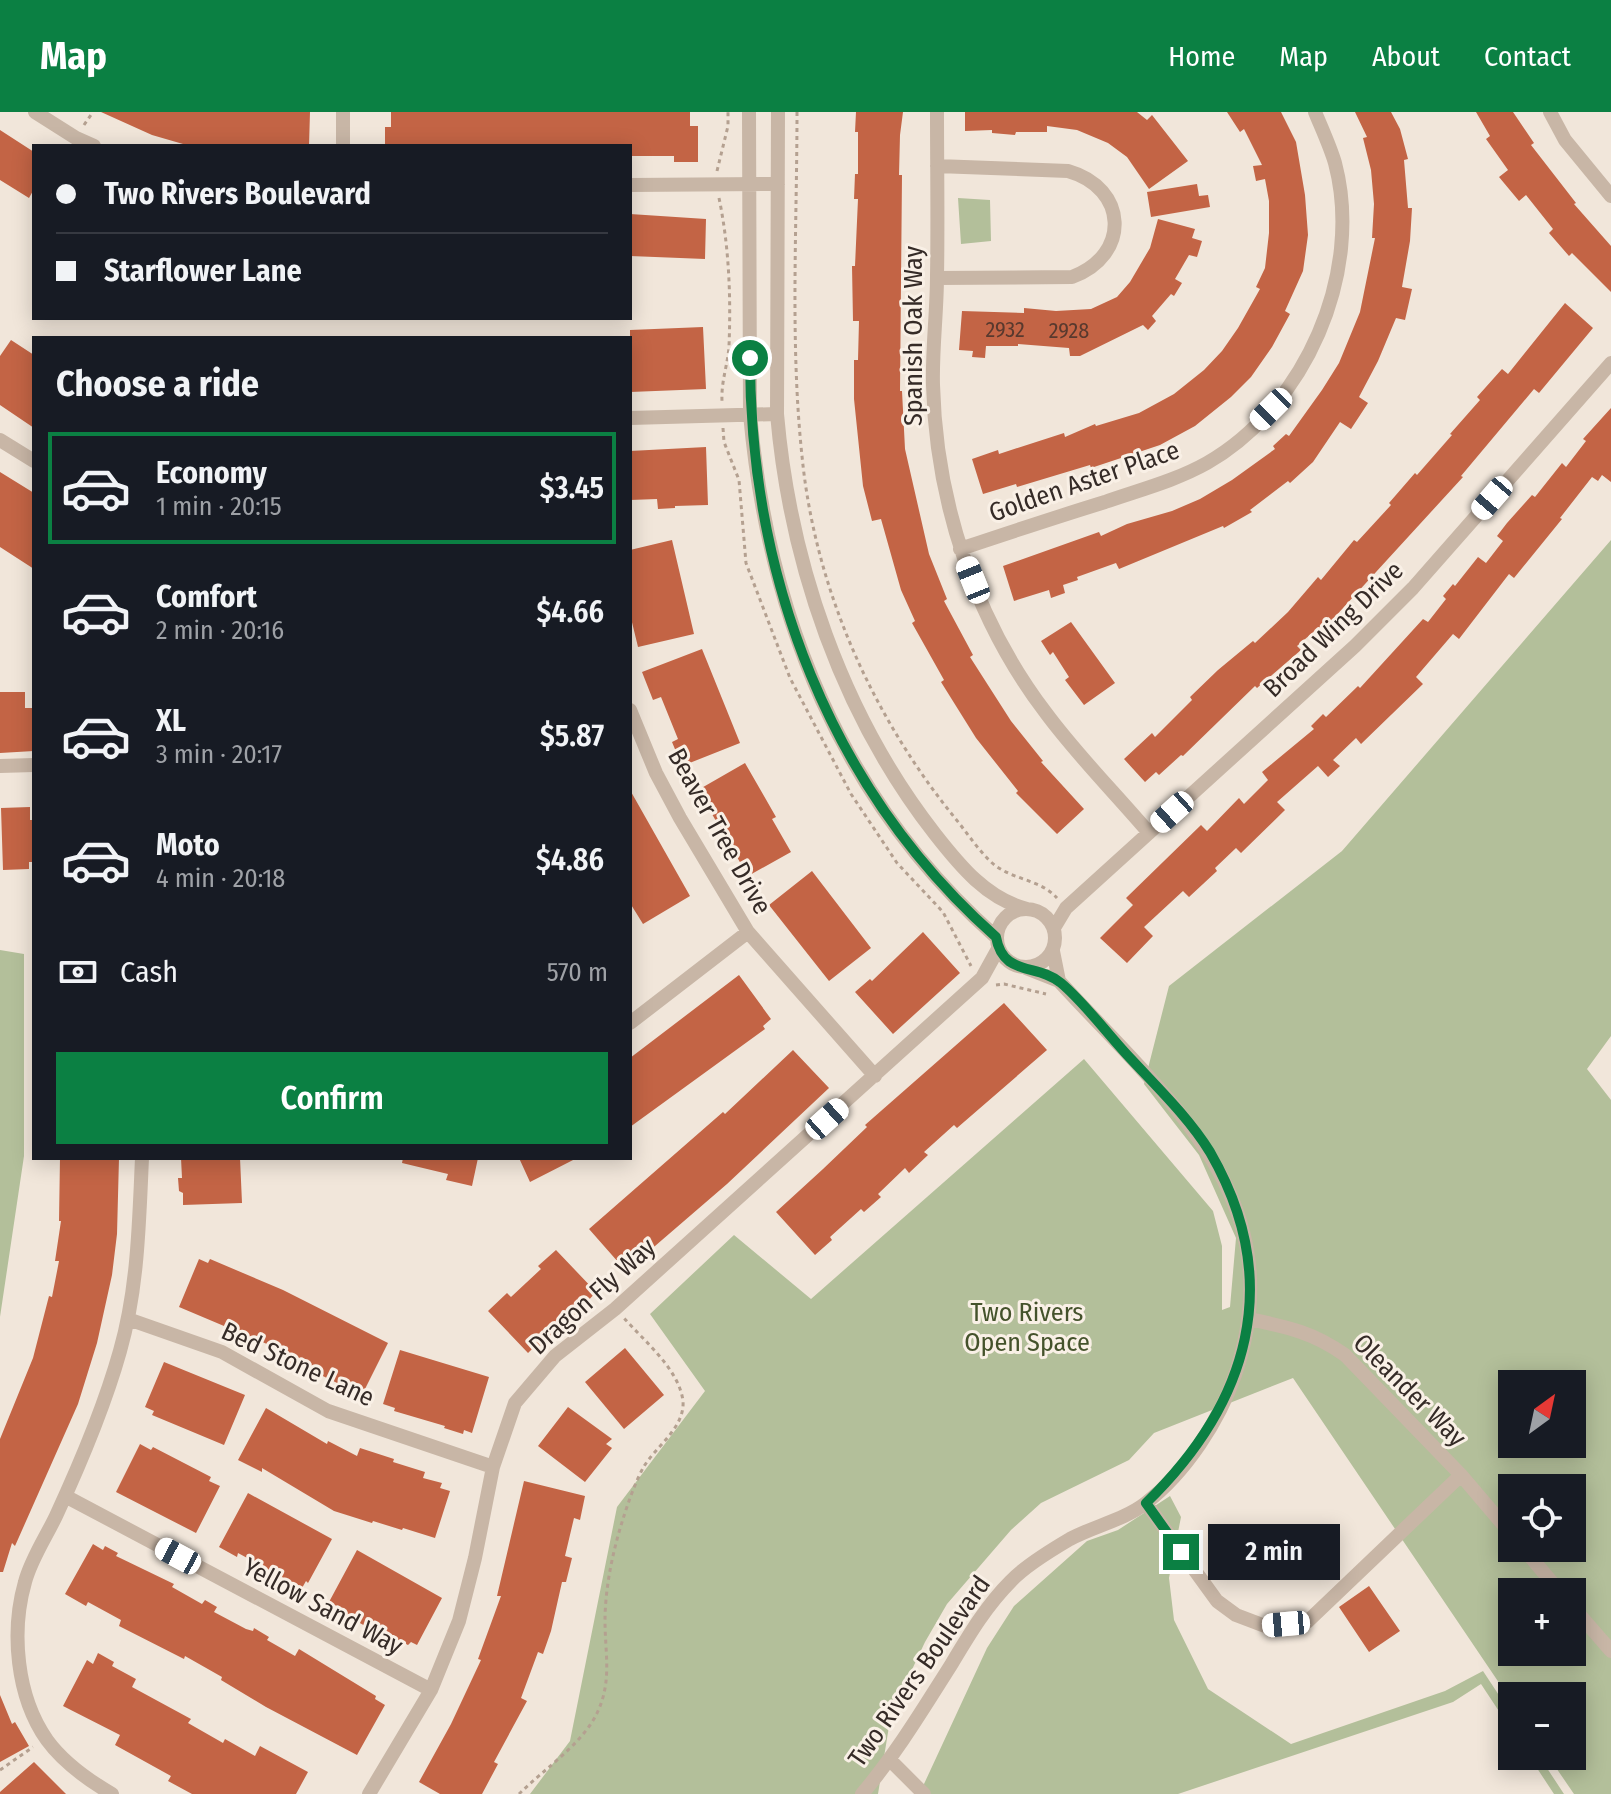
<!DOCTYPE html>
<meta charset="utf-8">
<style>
:root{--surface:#171b24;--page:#20242c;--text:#f1f3f6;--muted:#9ea1a6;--line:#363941;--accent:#0b8043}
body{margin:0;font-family:"Fira Sans Condensed",sans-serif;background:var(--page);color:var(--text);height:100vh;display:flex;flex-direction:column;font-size:30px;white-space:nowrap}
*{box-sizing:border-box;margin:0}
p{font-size:26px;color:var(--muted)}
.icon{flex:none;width:44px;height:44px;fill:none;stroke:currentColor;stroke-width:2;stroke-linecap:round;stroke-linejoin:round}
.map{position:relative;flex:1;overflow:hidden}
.sheet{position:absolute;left:32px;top:224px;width:600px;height:824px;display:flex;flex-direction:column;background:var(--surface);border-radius:0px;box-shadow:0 4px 20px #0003}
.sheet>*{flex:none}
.hud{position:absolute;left:32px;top:32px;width:600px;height:176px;border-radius:0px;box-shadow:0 4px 20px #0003;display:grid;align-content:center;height:176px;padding:0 24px;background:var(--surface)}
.needle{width:52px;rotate:33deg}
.tools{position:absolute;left:1498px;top:1258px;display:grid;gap:16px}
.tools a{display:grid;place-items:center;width:88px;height:88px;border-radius:0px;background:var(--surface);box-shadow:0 4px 20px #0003;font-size:40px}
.end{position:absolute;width:36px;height:36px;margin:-18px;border:10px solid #0b8043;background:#fff;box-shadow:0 0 0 4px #fff}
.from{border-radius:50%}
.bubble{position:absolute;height:56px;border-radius:0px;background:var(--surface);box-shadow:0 4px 20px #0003;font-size:26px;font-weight:600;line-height:56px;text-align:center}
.car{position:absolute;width:24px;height:48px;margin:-24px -12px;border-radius:10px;box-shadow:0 0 6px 2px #0007;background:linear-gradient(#fff 24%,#345 0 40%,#fff 0 76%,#345 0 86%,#fff 0)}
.hud b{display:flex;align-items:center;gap:28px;height:76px;font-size:30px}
.hud b+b{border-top:2px solid var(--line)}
.hud i{width:20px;height:20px;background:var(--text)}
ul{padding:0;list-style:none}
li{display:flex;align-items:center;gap:24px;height:112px;margin:0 16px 12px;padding:0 8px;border:4px solid transparent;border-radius:0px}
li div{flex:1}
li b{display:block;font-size:30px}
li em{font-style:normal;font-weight:600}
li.on{border-color:var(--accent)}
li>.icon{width:72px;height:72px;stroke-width:1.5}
h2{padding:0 24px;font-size:36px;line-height:96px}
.pay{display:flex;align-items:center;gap:20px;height:88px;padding:0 24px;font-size:30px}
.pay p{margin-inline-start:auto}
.primary-button{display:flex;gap:16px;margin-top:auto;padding:16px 24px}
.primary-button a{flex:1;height:92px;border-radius:0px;background:var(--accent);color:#fff;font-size:32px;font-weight:600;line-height:92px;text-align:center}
header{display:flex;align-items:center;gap:48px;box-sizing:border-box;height:112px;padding:0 40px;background:var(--accent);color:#fff}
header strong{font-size:38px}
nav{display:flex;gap:44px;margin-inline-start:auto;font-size:28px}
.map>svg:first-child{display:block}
</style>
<header>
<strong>Map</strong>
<nav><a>Home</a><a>Map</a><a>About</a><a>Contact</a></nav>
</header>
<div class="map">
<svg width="1611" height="1682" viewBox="0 0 1611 1682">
<rect width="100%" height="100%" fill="#f1e6da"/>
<!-- green -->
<path fill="#b3bf9a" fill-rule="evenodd" d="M 958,86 L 990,88 L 991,129 L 961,132 Z
M 1611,428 L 1611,924 L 1587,957 L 1611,988 L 1611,1682 L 1574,1682 L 1548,1644 L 1572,1644 L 1572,1584 L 1512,1584 L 1512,1590 L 1293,1266 L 1154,1321 L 1129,1348 L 1041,1391 L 1011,1418 L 947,1492 L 925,1530 L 891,1602 L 878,1682 L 530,1682 L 570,1629 L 617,1395 L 705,1279 L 650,1202 L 734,1123 L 811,1187 L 1084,947 L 1213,1099 L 1222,1134 L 1222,1198 L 1230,1195 L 1236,1126 L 1199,1043 L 1144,972 L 1169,874 L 1342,739 ZM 1512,1272 L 1572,1272 L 1572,1332 L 1512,1332 ZM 1512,1376 L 1572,1376 L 1572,1436 L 1512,1436 ZM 1512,1480 L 1572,1480 L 1572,1540 L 1512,1540 Z
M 0,838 L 24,842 L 24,1044 L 0,1205 Z
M 1170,1384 L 1181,1405 L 1169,1466 L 1174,1508 L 1208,1577 L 1291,1632 L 1445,1579 L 1483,1559 L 1512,1603 L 1512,1619 L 1481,1572 L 1453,1590 L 1178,1682 L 923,1682 L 924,1672 L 987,1536 L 1014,1494 L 1087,1429 L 1118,1418 Z
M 1529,1644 L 1539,1644 L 1564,1682 L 1554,1682 Z"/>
<!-- building -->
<path fill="#c36445" d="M 101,0 L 310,0 L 309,34 L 200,34 L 183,32 L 152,23 Z
M 391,0 L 690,0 L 690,14 L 698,14 L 698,50 L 674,50 L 674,44 L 630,44 L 630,34 L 385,34 L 385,15 L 391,15 Z
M 856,0 L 903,0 L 900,23 L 899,63 L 902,63 L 900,279 L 902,279 L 905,337 L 929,442 L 947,487 L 944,489 L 973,543 L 970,545 L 1011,609 L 1043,649 L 1041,650 L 1084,697 L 1057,722 L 1016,681 L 1018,679 L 976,626 L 941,570 L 944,568 L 912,511 L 915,509 L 901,478 L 881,407 L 872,409 L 863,374 L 854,287 L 854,248 L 858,248 L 859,209 L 853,209 L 852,154 L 855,154 L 858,87 L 854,87 L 855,62 L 858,62 L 858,20 L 855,20 Z
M 965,0 L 1137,0 L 1147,8 L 1152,3 L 1188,49 L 1149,77 L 1127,45 L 1108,31 L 1077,18 L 1047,14 L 1047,20 L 1016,20 L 1015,23 L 992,21 L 992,18 L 965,19 Z
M 1227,0 L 1281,0 L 1296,30 L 1305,83 L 1308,123 L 1303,159 L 1285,199 L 1290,202 L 1272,235 L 1251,265 L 1231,285 L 1195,314 L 1160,333 L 1091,356 L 1090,353 L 1017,375 L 1016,372 L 983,382 L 972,347 L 998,338 L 999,342 L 1064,321 L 1065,325 L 1095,312 L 1096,314 L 1139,301 L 1174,282 L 1204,258 L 1222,239 L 1238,216 L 1260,177 L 1256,175 L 1265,156 L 1269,121 L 1269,89 L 1265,67 L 1256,69 L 1253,54 L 1262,53 L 1244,17 L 1240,20 Z
M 1355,0 L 1391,0 L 1400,17 L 1408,47 L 1404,48 L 1408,96 L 1412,96 L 1410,129 L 1402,175 L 1412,177 L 1405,208 L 1396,206 L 1378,249 L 1359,285 L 1368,291 L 1351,317 L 1340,310 L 1313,350 L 1290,371 L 1288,369 L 1250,398 L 1252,400 L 1224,416 L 1223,414 L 1119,457 L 1116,451 L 1077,465 L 1078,468 L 1063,473 L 1065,481 L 1051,486 L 1049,478 L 1014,489 L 1003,454 L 1099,420 L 1101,424 L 1127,412 L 1172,399 L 1200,387 L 1232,368 L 1275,337 L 1273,334 L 1286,322 L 1289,324 L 1322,278 L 1339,251 L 1360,200 L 1375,126 L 1372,126 L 1374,92 L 1371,58 L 1363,26 L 1367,25 Z
M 1476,0 L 1513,0 L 1534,31 L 1531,33 L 1576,91 L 1574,92 L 1611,134 L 1611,180 L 1572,141 L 1569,144 L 1549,121 L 1553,117 L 1526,83 L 1519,89 L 1499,65 L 1508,58 L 1486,27 L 1490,24 Z
M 0,18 L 34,40 L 34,77 L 29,86 L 0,68 Z
M 1197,72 L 1199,84 L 1208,83 L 1210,95 L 1151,105 L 1147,80 Z
M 630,102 L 706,107 L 705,147 L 630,144 Z
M 1158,107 L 1195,117 L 1192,126 L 1202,129 L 1197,145 L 1189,143 L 1175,167 L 1182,171 L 1174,184 L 1171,182 L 1152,204 L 1156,209 L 1148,218 L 1143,213 L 1080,244 L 1070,244 L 1069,236 L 1018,232 L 1018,234 L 986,234 L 985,246 L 972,245 L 973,239 L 959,238 L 962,199 L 1024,201 L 1024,196 L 1056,199 L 1091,197 L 1117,185 L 1130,170 L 1150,136 Z
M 1565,191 L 1593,216 L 1539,281 L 1534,277 L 1461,364 L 1463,365 L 1322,519 L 1318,516 L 1297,534 L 1301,538 L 1257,576 L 1255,574 L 1183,644 L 1181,643 L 1159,663 L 1156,660 L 1145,670 L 1124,647 L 1152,621 L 1155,625 L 1192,588 L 1190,585 L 1218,558 L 1253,529 L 1255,531 L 1288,500 L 1318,465 L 1321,468 L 1354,428 L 1357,430 L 1391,393 L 1389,391 L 1415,361 L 1417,363 L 1452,323 L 1450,322 L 1480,288 L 1477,285 L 1502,257 L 1508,262 Z
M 703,215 L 706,277 L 630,280 L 630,218 Z
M 11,228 L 34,243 L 34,316 L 0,293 L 0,244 Z
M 1611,296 L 1611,370 L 1602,363 L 1598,369 L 1592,365 L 1560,406 L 1562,407 L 1514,466 L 1509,462 L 1459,527 L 1453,522 L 1416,565 L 1423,572 L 1361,632 L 1356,626 L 1333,648 L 1340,654 L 1328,665 L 1318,654 L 1277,690 L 1285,698 L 1241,741 L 1236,736 L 1215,756 L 1217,759 L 1189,785 L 1183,779 L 1144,815 L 1153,824 L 1127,851 L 1100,826 L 1133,793 L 1126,786 L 1201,713 L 1207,719 L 1239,686 L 1244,692 L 1268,668 L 1262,660 L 1314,617 L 1311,614 L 1323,602 L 1326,605 L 1358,574 L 1360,576 L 1423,507 L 1428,510 L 1446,487 L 1443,484 L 1453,472 L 1455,474 L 1478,445 L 1486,451 L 1503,429 L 1497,424 L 1507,411 L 1532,383 L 1535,385 L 1562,351 L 1566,355 L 1586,329 L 1583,327 Z
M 706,335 L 708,393 L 675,394 L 675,396 L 658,397 L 657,387 L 630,388 L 630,339 Z
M 0,360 L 34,381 L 34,457 L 0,435 Z
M 672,428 L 694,522 L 638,535 L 630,502 L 630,438 Z
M 1071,510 L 1115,571 L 1084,593 L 1065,568 L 1069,565 L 1053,540 L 1050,543 L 1041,529 Z
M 702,537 L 740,631 L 682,654 L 672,630 L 678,627 L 661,585 L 653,588 L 642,560 Z
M 0,580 L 25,580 L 25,596 L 34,596 L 34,639 L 0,641 Z
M 745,651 L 776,705 L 772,707 L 791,740 L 748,764 L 698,678 Z
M 630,678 L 690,784 L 643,812 L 630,791 Z
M 30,695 L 30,708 L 34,708 L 34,750 L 29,750 L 29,757 L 3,758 L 1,696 Z
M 812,759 L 871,836 L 829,869 L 769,793 Z
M 923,820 L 960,861 L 893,922 L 855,880 L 870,867 L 872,869 Z
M 739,863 L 771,907 L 763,914 L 765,917 L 630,1015 L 630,946 Z
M 1004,891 L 1047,938 L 957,1016 L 954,1013 L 924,1040 L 928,1043 L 909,1061 L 905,1056 L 878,1082 L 881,1085 L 864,1100 L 861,1097 L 830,1125 L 832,1128 L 815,1143 L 776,1100 L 823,1057 L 867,1015 L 865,1013 Z
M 793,938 L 829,976 L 727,1072 L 626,1159 L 589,1117 L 723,1000 L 725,1002 Z
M 60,1046 L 119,1046 L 117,1122 L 112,1163 L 97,1231 L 78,1292 L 15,1434 L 12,1431 L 3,1460 L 0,1460 L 0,1327 L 33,1246 L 49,1184 L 52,1185 L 59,1149 L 55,1149 L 61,1109 L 59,1109 Z
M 181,1046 L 240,1046 L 242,1091 L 183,1093 L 183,1081 L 179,1079 L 178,1066 L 182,1066 Z
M 403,1046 L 478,1046 L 472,1074 L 446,1068 L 448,1062 L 402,1051 Z
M 519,1046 L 577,1046 L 530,1070 Z
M 556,1138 L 596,1180 L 587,1190 L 590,1193 L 581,1202 L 579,1199 L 537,1237 L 534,1235 L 528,1241 L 488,1199 L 507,1181 L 511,1185 L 541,1157 L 538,1154 Z
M 199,1147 L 208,1151 L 210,1147 L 283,1178 L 388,1231 L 362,1283 L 298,1252 L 296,1256 L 278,1247 L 280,1244 L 272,1240 L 274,1235 L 179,1195 Z
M 625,1236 L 664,1283 L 624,1317 L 585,1270 Z
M 400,1238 L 489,1265 L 472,1321 L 464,1318 L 463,1322 L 444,1316 L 445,1314 L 394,1299 L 395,1296 L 383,1292 Z
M 164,1250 L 245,1283 L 224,1333 L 152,1303 L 154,1299 L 145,1295 Z
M 568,1295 L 612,1327 L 606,1332 L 612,1336 L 585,1370 L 538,1334 Z
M 266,1296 L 327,1332 L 328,1329 L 357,1344 L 360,1336 L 394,1347 L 393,1350 L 425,1360 L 423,1366 L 442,1371 L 440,1376 L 450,1379 L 435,1426 L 403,1416 L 402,1418 L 373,1409 L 372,1411 L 334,1399 L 262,1356 L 262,1360 L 238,1348 Z
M 140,1332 L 151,1338 L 153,1335 L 211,1365 L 209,1369 L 220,1374 L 196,1421 L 116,1380 Z
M 524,1369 L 585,1384 L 580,1408 L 574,1406 L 565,1444 L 572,1446 L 566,1470 L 562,1470 L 551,1519 L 543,1542 L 538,1540 L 521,1586 L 527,1589 L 494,1650 L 498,1652 L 482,1682 L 440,1682 L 419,1670 L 451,1612 L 481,1548 L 478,1547 L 501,1484 L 497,1484 Z
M 248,1381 L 332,1427 L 308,1471 L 306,1469 L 302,1476 L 238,1441 L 237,1445 L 219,1435 Z
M 93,1432 L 103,1438 L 105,1434 L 118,1441 L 116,1444 L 174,1472 L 172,1475 L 202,1492 L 205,1488 L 217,1495 L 214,1500 L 246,1517 L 253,1519 L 254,1516 L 269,1525 L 267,1528 L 295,1544 L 299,1537 L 376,1584 L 375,1587 L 385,1593 L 357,1643 L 266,1595 L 221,1568 L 222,1565 L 185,1544 L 184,1547 L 119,1514 L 121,1508 L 88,1490 L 86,1494 L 65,1482 Z
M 357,1438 L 442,1486 L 417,1533 L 411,1530 L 408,1533 L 387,1522 L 385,1525 L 340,1500 L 342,1497 L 329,1490 Z
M 1369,1474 L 1400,1519 L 1369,1540 L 1339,1495 Z
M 98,1541 L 114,1550 L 112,1554 L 136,1567 L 132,1575 L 191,1607 L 188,1611 L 223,1631 L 225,1627 L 255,1644 L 260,1634 L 308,1660 L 296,1682 L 192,1682 L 168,1669 L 171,1664 L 115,1633 L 120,1623 L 63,1594 L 87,1548 L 93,1552 Z
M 0,1583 L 12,1612 L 15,1610 L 29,1634 L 0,1650 Z
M 34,1650 L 66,1682 L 0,1682 L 0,1680 Z"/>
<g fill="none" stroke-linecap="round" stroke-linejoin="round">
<!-- path -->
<path stroke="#b4a090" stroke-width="3" stroke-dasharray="4 4" stroke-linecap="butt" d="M 797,0 C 797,114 790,231 802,344 C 815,478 874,608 959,711 C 969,724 978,737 990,749 C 1009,768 1039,766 1057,786
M 84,13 L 93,0
M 717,59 L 728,14 L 728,0
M 719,86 C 729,134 731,184 729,234 C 728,252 721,269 722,289
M 723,316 L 724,330 L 739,368 L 746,451 L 790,566 L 851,682 L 897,751 L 943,800 L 971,854
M 996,873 L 1004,872 L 1046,882
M 0,1658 L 33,1635
M 519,1682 C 544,1657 584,1631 598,1599 C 612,1568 605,1541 605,1509 C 605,1476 613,1438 623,1407 C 628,1391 635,1371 643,1356 C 655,1335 685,1316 683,1289 C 679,1257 644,1229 624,1206"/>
<!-- minor -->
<path stroke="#c8b6a6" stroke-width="14" d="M 35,0 L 76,26 L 94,34
M 749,0 L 750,302 C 768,505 842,689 996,825
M 778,0 L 777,302 C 790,451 842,603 935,722 C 960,754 987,787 1027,797
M 937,0 C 937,55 938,109 937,164 C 937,200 932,237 933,273 C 936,390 975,508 1046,601 C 1077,643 1115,681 1149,721
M 1550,0 L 1565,28 L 1611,84
M 343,34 L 343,0
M 937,54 L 1068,59 C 1128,76 1131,143 1072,165 L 937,166
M 630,73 L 778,72
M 630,306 L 777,302
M 0,328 L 34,349
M 960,437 C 1008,421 1056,405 1105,390 C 1139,378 1175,369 1207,351 C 1305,295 1364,161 1335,51 C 1330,34 1322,17 1315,0
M 630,598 L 656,661 L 680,706 L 748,820 L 875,964
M 0,654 L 34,653
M997 826a29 29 0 1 1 58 0a29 29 0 1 1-58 0Z
M 1054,816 L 1066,796 L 1355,534 L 1413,476 L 1611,251
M 1026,856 L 1059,869 L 1053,839
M 630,911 L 748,820
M 128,1207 L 222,1240 L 328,1299 L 493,1355
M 1249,1207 C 1287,1215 1313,1220 1345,1243 L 1461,1363 L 1512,1423
M 65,1384 L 431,1578
M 1146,1391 L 1217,1489 L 1236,1503 L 1265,1514 L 1307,1510 L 1461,1363
M 1523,1436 L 1560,1480
M 1572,1494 L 1611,1539
M 890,1648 L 924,1682
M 112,1682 C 88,1668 63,1650 47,1628 C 16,1584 11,1519 25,1470 C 31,1447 46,1425 56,1404 C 81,1350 104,1296 120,1239 C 138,1176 139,1111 142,1046
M 369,1682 L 431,1578 L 459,1509 L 475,1446 L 493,1355 L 515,1291 L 555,1244 L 615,1197 L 982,866 L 998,837
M 862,1682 C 896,1642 923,1597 951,1553 C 969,1523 986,1494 1011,1469 C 1024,1455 1053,1437 1070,1427 C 1094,1414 1124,1408 1146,1391 C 1186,1360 1219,1309 1235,1263 C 1295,1086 1166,986 1059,869"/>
</g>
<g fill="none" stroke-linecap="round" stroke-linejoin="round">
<!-- route -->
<path stroke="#0b8043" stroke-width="10" d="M 750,246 C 750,466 830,678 996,825 C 1003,865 1037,851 1061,871 C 1085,891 1109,924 1131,947 C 1158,976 1189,1006 1210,1040 C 1285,1170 1249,1291 1146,1391 L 1181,1440"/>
</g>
<g text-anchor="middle" stroke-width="6" stroke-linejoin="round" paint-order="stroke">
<!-- number labels -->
<g font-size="22" fill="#58392e">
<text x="1005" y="225">2932</text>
<text x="1069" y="226">2928</text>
</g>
<!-- street labels -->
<g font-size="26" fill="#352b27" stroke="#f9f0e6">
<text transform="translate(913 224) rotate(-90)" y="9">Spanish Oak Way</text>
<text transform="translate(1084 369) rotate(-19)" y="9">Golden Aster Place</text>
<text transform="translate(1333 517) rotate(-44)" y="9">Broad Wing Drive</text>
<text transform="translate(720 719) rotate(61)" y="9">Beaver Tree Drive</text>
<text transform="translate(592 1184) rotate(-42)" y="9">Dragon Fly Way</text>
<text transform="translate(298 1252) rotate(25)" y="9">Bed Stone Lane</text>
<text transform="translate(1410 1278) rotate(45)" y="9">Oleander Way</text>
<text transform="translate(323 1494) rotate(28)" y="9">Yellow Sand Way</text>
<text transform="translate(919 1559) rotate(-55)" y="9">Two Rivers Boulevard</text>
</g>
<!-- park labels -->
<g font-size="26" fill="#44522b" stroke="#f9f0e6">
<text x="1027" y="1209">Two Rivers<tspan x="1027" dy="30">Open Space</tspan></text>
</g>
</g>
</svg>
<div class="tools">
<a><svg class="needle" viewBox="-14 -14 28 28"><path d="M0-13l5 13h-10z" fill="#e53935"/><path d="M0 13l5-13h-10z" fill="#9ea1a6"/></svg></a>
<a><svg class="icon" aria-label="locate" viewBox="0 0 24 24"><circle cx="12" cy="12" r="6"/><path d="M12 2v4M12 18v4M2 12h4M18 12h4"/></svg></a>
<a>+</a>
<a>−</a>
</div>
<i class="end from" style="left:750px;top:246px"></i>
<i class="end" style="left:1181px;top:1440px"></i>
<div class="bubble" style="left:1208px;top:1412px;width:132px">2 min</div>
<i class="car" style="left:1271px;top:297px;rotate:225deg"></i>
<i class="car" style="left:1492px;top:386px;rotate:221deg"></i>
<i class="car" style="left:973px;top:468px;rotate:338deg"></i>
<i class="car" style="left:1172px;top:700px;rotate:228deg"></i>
<i class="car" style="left:827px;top:1007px;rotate:48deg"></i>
<i class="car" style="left:178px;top:1444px;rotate:298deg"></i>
<i class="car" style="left:1286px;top:1512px;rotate:265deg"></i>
<div class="hud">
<b><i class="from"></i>Two Rivers Boulevard</b>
<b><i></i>Starflower Lane</b>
</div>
<section class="sheet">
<h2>Choose a ride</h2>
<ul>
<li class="on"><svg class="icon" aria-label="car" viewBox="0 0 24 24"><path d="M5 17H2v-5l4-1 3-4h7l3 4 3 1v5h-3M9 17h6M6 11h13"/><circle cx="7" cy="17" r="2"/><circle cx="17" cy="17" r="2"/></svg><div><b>Economy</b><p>1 min · 20:15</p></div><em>$3.45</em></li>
<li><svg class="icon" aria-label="car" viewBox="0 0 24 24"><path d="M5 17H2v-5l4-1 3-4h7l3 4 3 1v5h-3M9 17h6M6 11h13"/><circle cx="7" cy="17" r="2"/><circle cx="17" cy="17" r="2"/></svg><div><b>Comfort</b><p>2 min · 20:16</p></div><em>$4.66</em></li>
<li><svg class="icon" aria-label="car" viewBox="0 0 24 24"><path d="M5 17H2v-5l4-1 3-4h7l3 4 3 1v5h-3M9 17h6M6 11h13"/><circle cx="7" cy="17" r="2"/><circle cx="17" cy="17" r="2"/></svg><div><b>XL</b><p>3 min · 20:17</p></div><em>$5.87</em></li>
<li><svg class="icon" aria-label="car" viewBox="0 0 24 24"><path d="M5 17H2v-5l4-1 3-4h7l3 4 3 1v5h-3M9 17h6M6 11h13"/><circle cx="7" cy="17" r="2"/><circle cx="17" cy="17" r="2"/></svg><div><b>Moto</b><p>4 min · 20:18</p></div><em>$4.86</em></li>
</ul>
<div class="pay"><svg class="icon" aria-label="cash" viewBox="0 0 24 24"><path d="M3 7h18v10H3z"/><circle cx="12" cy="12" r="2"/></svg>Cash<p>570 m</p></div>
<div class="primary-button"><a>Confirm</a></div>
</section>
</div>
